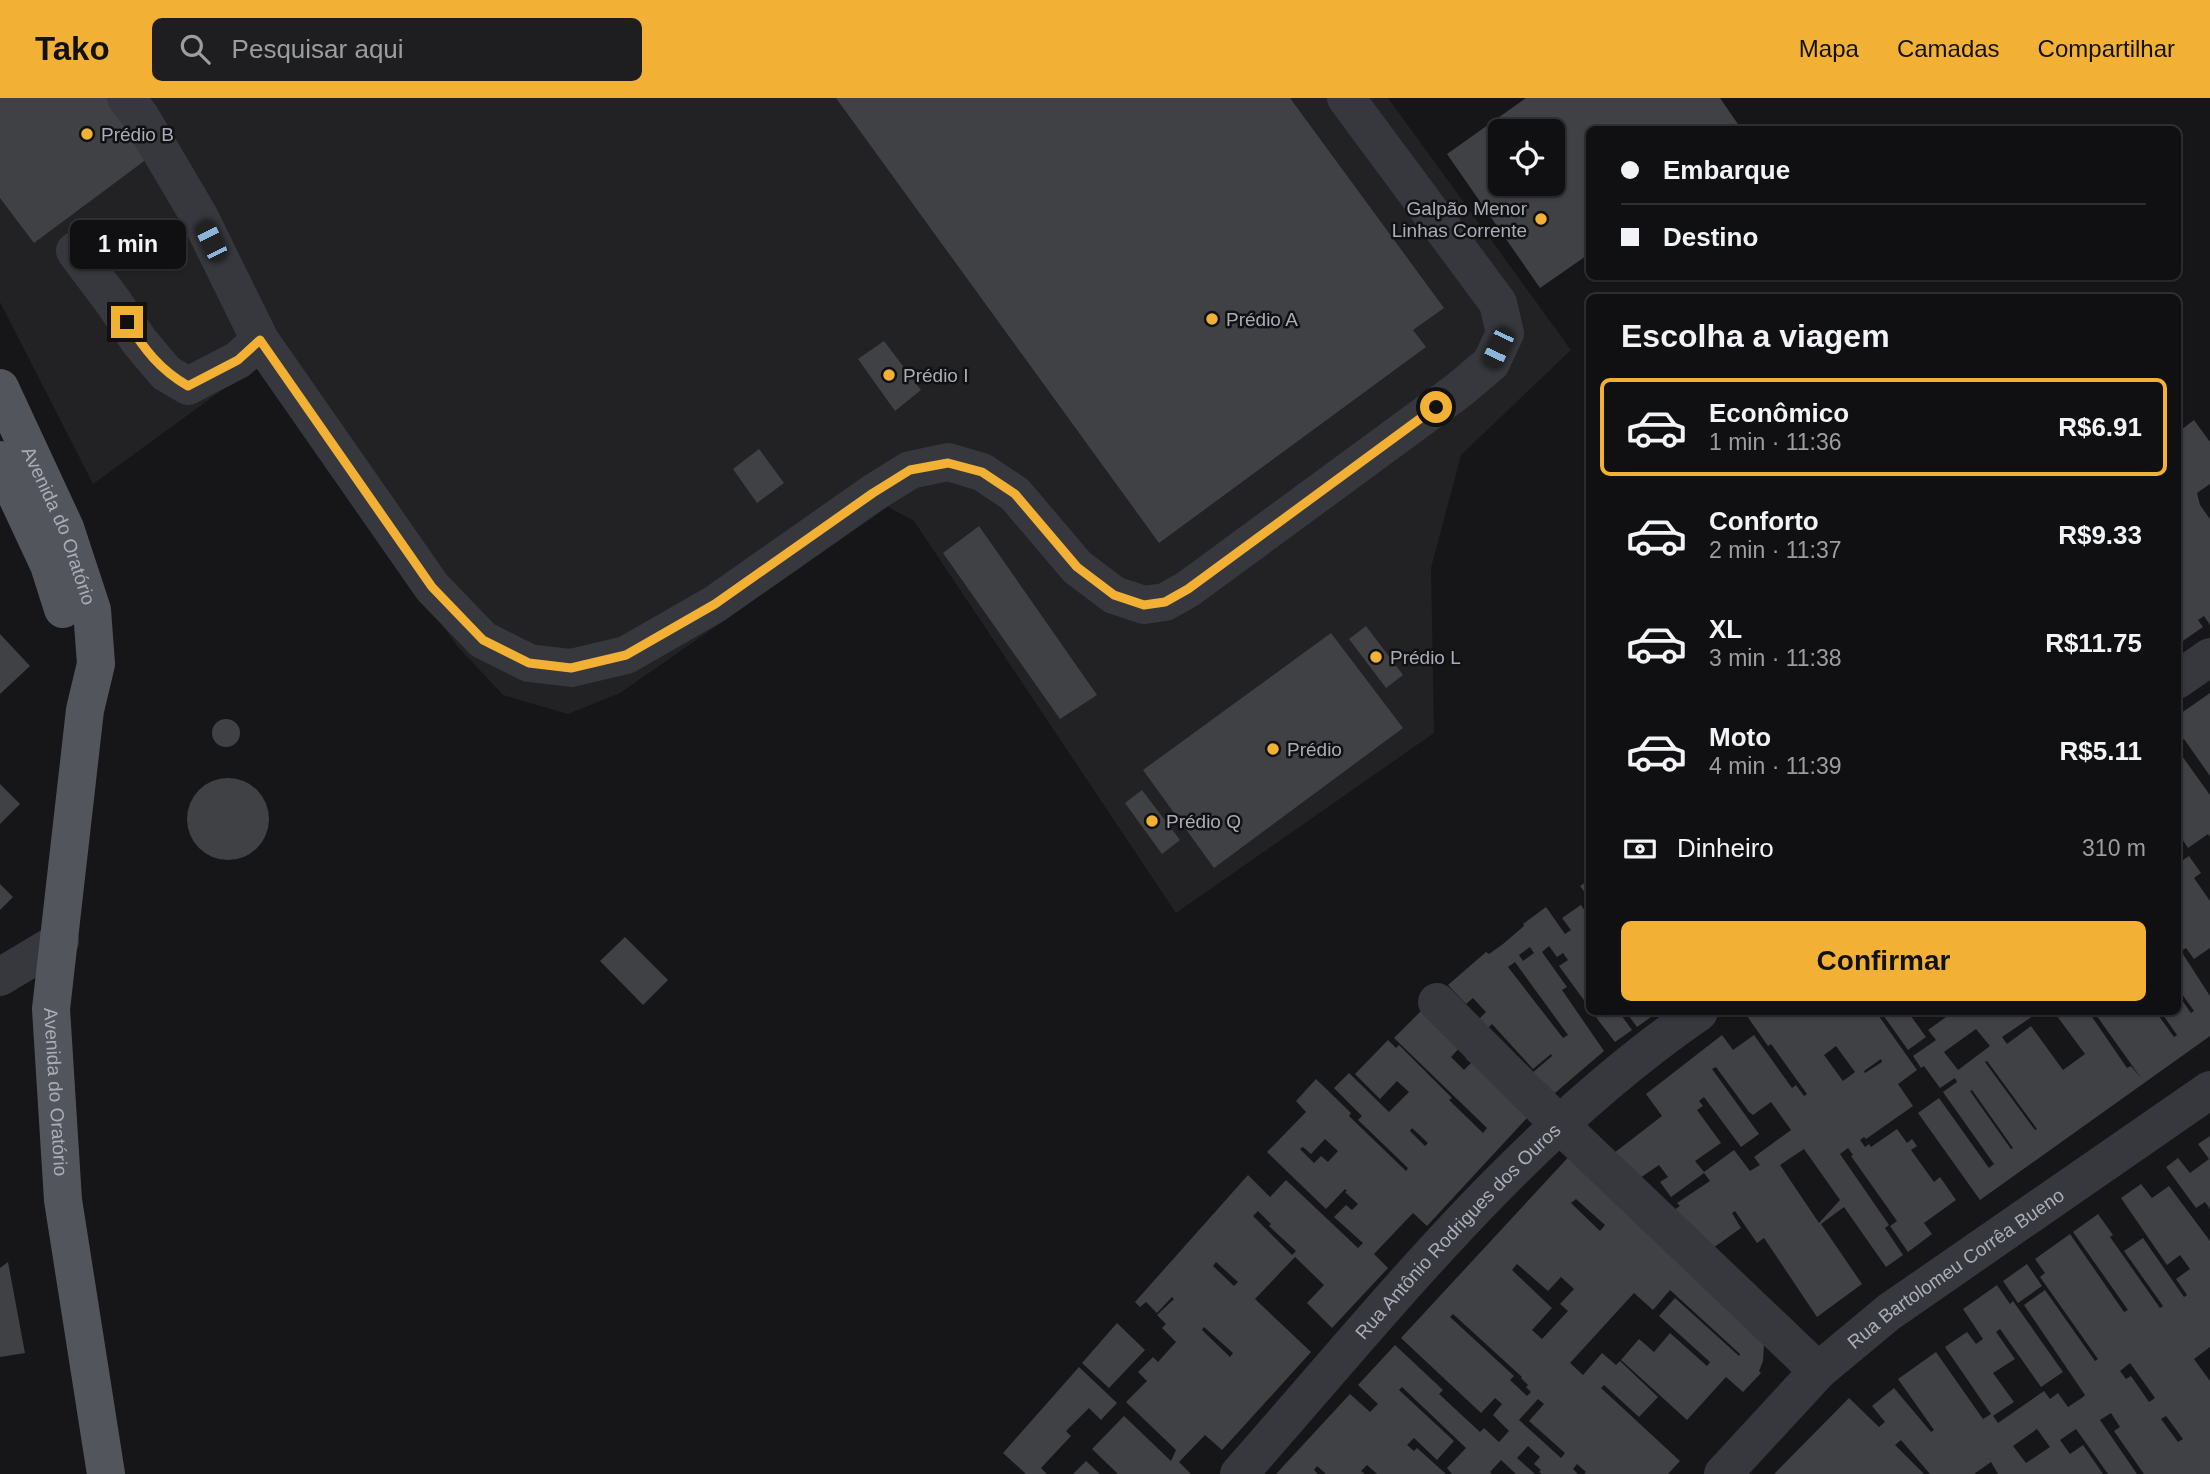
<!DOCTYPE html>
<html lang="pt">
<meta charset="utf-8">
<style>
:root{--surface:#101012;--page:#1e1e20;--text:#f1f3f6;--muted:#9c9d9f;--line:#303032;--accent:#f2b134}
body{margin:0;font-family:Helvetica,sans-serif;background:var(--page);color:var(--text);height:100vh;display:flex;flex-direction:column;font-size:26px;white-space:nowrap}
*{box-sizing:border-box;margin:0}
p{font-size:23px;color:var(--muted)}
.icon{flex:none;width:38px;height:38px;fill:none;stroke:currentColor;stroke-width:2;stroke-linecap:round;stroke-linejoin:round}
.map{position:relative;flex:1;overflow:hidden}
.panel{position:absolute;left:1586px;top:196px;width:595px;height:721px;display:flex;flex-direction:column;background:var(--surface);border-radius:10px;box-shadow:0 2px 5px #0004,0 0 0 2px var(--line)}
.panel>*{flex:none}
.banner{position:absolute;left:1586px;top:28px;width:595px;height:154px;border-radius:10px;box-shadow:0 2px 5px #0004,0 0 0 2px var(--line);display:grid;align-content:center;height:154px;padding:0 35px;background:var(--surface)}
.fabs{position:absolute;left:1488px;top:21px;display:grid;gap:14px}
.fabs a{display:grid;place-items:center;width:77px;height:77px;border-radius:10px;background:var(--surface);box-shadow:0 2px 5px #0004,0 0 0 2px var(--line);font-size:35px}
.end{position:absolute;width:32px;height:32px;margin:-16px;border:9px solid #f2b134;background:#111;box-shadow:0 0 0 4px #111}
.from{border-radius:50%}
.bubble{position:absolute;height:49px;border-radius:10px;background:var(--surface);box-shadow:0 2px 5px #0004,0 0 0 2px var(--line);font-size:23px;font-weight:800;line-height:49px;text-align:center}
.car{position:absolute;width:21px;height:42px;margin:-21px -10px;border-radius:9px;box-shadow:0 0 5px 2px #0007;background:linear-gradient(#222 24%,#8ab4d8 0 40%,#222 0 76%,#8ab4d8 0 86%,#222 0)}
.banner b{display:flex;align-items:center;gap:24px;height:66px;font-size:26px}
.banner b+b{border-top:2px solid var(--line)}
.banner i{width:18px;height:18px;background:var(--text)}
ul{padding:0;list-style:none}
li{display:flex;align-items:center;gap:21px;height:98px;margin:0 14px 10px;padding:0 21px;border:4px solid transparent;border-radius:10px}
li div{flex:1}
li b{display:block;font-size:26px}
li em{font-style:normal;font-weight:800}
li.selected{border-color:var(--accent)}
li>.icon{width:63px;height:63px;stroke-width:1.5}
h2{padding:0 35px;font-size:32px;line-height:84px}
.pay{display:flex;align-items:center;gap:18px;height:77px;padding:0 35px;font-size:26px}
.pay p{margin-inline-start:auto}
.button{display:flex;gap:14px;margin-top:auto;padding:14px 35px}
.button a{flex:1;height:80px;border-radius:10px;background:var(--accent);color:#111;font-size:28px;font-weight:800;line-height:80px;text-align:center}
header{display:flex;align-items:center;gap:42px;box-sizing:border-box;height:98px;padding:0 35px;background:var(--accent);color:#111}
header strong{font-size:33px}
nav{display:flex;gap:38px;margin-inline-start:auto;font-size:24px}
.search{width:490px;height:63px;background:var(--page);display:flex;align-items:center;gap:18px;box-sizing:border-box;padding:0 24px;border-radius:10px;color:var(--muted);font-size:26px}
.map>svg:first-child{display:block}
</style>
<header>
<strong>Tako</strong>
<div class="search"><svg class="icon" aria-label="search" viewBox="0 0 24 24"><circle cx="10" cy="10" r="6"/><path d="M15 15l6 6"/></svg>Pesquisar aqui</div>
<nav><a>Mapa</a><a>Camadas</a><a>Compartilhar</a></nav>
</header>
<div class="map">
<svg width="2210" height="1376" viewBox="0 0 2210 1376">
<rect width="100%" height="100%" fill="#161618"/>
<!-- built -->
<path fill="#222225" d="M 0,0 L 1388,0 L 1571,252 L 1461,357 L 1431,470 L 1434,635 L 1176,815 L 914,423 L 888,409 L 620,595 L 568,616 L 503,597 L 458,549 L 255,268 L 93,386 L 0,204 Z"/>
<!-- building -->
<path fill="#404145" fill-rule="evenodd" d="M 0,0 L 115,0 L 155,55 L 34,145 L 0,100 Z
M 836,0 L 1290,0 L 1444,210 L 1413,232 L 1426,249 L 1159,445 Z
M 1526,0 L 1720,0 L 1742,32 L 1589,32 L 1589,156 L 1540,190 L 1447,56 ZM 1500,33 L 1552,33 L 1552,86 L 1500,86 Z
M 884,243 L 921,292 L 895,313 L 858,261 Z
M 2194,322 L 2210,344 L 2210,386 L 2197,395 L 2200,407 L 2210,421 L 2210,527 L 2204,518 L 2198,522 L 2203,529 L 2177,547 L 2177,374 L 2180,371 L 2177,367 L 2177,335 Z
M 759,351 L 784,385 L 757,405 L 733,371 Z
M 979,428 L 1097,597 L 1060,621 L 943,455 Z
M 1366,528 L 1403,577 L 1386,590 L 1349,541 Z
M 1331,535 L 1403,630 L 1214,770 L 1143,672 Z
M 0,536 L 30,568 L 0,596 Z
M 2210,595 L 2210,678 L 2184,641 L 2179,644 L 2177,642 L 2177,618 Z
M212 635a14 14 0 1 1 28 0a14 14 0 1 1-28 0Z
M 2177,651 L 2210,697 L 2210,739 L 2208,736 L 2188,750 L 2177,733 Z
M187 721a41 41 0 1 1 82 0a41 41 0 1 1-82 0Z
M 0,686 L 20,706 L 0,726 Z
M 1142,692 L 1180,742 L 1162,756 L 1125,705 Z
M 2189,758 L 2201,775 L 2194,780 L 2210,803 L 2210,850 L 2194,861 L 2186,850 L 2181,853 L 2210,898 L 2210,938 L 1980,1102 L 1918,1015 L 1939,1000 L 1989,1070 L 1994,1066 L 1943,994 L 1957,984 L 1955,980 L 1940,990 L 1924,968 L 1921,970 L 1913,958 L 1936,942 L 1928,932 L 1953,914 L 2039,914 L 2002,939 L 2007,946 L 2031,928 L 2063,972 L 2085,956 L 2054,914 L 2156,914 L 2174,939 L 2177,937 L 2161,914 L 2177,914 L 2177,895 L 2191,915 L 2194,913 L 2177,889 L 2177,766 ZM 2094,914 L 2141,980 L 2131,968 L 2127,970 L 2090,916 ZM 1976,931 L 1990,948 L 1958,972 L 1944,954 ZM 1987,963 L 2037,1031 L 2035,1032 L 1985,964 ZM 1972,992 L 2013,1050 L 2011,1051 L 1970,993 Z
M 1589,782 L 1589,800 L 1580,788 Z
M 0,786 L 13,799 L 0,812 Z
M 1581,807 L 1589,819 L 1589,909 L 1559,868 L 1568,862 L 1563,855 L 1557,859 L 1549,848 L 1542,854 L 1567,889 L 1562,892 L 1604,953 L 1555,995 L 1531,976 L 1552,958 L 1551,956 L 1533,971 L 1492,926 L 1488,930 L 1479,921 L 1486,914 L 1473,900 L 1466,906 L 1448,887 L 1486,854 L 1489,856 L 1503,846 L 1524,828 L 1523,826 L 1546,809 L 1565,836 L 1571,832 L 1562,820 ZM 1530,849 L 1534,855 L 1523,863 L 1519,857 ZM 1515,864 L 1568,937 L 1563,940 L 1508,869 Z
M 625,839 L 668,882 L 643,907 L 600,863 Z
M 1428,906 L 1465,944 L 1451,959 L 1464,972 L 1471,965 L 1466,961 L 1471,956 L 1527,1020 L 1427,1128 L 1413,1115 L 1374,1156 L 1388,1170 L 1332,1230 L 1307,1205 L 1324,1187 L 1295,1159 L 1255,1201 L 1311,1254 L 1222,1352 L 1205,1337 L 1179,1364 L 1191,1376 L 1118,1376 L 1092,1351 L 1124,1318 L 1171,1363 L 1176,1352 L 1126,1304 L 1147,1283 L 1138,1274 L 1153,1259 L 1158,1264 L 1176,1244 L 1162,1230 L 1166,1226 L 1157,1217 L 1174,1201 L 1172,1199 L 1157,1215 L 1146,1204 L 1140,1209 L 1135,1204 L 1248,1077 L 1270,1099 L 1286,1082 L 1358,1150 L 1363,1145 L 1334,1119 L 1346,1107 L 1352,1112 L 1358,1106 L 1345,1094 L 1347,1093 L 1345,1091 L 1326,1111 L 1267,1054 L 1306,1014 L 1296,1003 L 1316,981 L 1351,1015 L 1349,1018 L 1406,1073 L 1408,1070 L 1358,1022 L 1362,1018 L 1334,990 L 1349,975 L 1389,1014 L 1409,994 L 1397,983 L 1380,1001 L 1355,976 L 1388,942 L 1396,950 L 1399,947 L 1452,1000 L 1449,1002 L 1483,1035 L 1487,1030 L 1394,940 ZM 1412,1030 L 1428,1045 L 1425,1048 L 1410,1033 ZM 1325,1041 L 1338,1053 L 1328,1064 L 1321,1058 L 1314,1065 L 1300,1051 L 1303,1049 L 1311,1056 ZM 1258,1113 L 1271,1126 L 1269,1128 L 1296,1153 L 1292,1157 L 1253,1118 ZM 1216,1164 L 1238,1184 L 1234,1188 L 1213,1168 ZM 1204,1229 L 1233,1255 L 1230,1259 L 1202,1232 Z
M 1592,914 L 1619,914 L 1632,932 L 1615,944 Z
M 1626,914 L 1658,914 L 1637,929 Z
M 1753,914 L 1876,914 L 1917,972 L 1898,986 L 1913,1008 L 1866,1041 L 1864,1039 L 1860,1042 L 1865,1049 L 1869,1046 L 1871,1049 L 1897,1031 L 1907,1045 L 1912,1041 L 1917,1048 L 1911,1052 L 1934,1084 L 1940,1079 L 1956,1102 L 1924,1125 L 1932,1136 L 1908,1154 L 1890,1128 L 1897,1123 L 1851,1058 L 1853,1057 L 1848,1050 L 1840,1056 L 1889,1127 L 1885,1130 L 1903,1157 L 1886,1169 L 1844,1109 L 1821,1126 L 1862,1186 L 1817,1219 L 1764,1140 L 1757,1145 L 1735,1113 L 1732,1115 L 1741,1130 L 1713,1150 L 1674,1112 L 1680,1108 L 1677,1105 L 1710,1083 L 1704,1075 L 1671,1099 L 1660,1084 L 1668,1079 L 1659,1067 L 1640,1080 L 1614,1055 L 1662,1018 L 1646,996 L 1722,937 L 1733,952 L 1754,937 L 1792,990 L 1796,987 L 1804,998 L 1807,996 L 1771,946 L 1768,948 L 1747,918 ZM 1836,948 L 1855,974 L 1843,983 L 1824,957 ZM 1881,961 L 1882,964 L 1865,975 L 1864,973 ZM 1716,969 L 1749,1014 L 1753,1017 L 1771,1004 L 1791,1032 L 1754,1059 L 1760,1067 L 1750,1073 L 1734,1052 L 1704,1074 L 1695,1063 L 1721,1045 L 1697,1012 L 1703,1008 L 1699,1003 L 1704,999 L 1741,1049 L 1759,1036 L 1712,971 ZM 1804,1051 L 1840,1102 L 1819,1125 L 1780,1067 Z
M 1881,914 L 1908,914 L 1926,939 L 1908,952 Z
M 2210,1038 L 2210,1111 L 2205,1104 L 2196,1110 L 2166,1069 L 2178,1060 L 2190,1075 L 2209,1061 L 2198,1046 Z
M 1575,1052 L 1764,1246 L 1763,1263 L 1759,1273 L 1761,1275 L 1743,1294 L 1726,1279 L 1687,1322 L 1621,1262 L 1639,1241 L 1654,1254 L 1670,1235 L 1707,1268 L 1710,1264 L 1659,1218 L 1675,1200 L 1739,1258 L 1740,1256 L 1670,1192 L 1653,1212 L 1634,1195 L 1570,1265 L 1583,1277 L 1602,1255 L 1616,1267 L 1620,1263 L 1658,1299 L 1639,1319 L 1604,1287 L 1601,1290 L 1680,1363 L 1668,1376 L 1584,1376 L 1586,1374 L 1577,1366 L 1573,1371 L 1578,1376 L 1542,1376 L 1539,1374 L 1541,1372 L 1534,1366 L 1540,1359 L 1528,1348 L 1517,1360 L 1535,1376 L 1516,1376 L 1501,1362 L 1490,1374 L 1492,1376 L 1452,1376 L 1447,1370 L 1466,1350 L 1402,1289 L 1399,1292 L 1454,1343 L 1437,1362 L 1414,1340 L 1407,1347 L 1414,1353 L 1417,1350 L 1446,1376 L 1377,1376 L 1367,1367 L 1361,1373 L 1365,1376 L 1326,1376 L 1317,1368 L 1314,1372 L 1318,1376 L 1276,1376 L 1350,1296 L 1370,1314 L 1378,1306 L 1358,1287 L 1395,1247 L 1443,1292 L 1439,1296 L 1480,1334 L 1484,1330 L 1499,1344 L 1509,1333 L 1493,1317 L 1502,1306 L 1495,1300 L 1481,1315 L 1401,1240 ZM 1576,1101 L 1605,1127 L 1600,1133 L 1571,1105 ZM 1517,1166 L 1548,1193 L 1561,1179 L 1574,1191 L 1560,1206 L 1568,1213 L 1542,1241 L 1532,1232 L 1552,1210 L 1512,1172 ZM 1453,1216 L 1522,1279 L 1521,1280 L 1528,1287 L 1526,1289 L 1531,1294 L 1527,1298 L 1510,1282 L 1514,1278 L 1450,1219 ZM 1538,1301 L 1544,1306 L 1529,1323 L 1565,1355 L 1561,1360 L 1519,1322 Z
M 2141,1086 L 2152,1100 L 2169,1088 L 2210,1143 L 2210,1249 L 2194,1261 L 2210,1283 L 2210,1376 L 2144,1376 L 2114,1333 L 2120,1329 L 2111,1315 L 2100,1322 L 2137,1376 L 2108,1376 L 2076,1331 L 2060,1342 L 2070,1356 L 2083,1347 L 2103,1376 L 1998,1376 L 1991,1364 L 1974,1376 L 1930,1376 L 1901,1342 L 1895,1347 L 1924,1376 L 1774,1376 L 1849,1300 L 1879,1329 L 1885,1324 L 1872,1308 L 1894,1290 L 1931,1334 L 1934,1332 L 1898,1281 L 1936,1254 L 1983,1321 L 1991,1316 L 1945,1249 L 1967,1234 L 1976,1246 L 1983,1241 L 1963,1211 L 1997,1187 L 2010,1206 L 2013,1203 L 2063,1274 L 2041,1289 L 2000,1231 L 1996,1234 L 2015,1261 L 1993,1275 L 2014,1304 L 1993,1318 L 1998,1325 L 2044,1293 L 2050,1301 L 2058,1295 L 2068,1309 L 2083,1299 L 2085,1297 L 2024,1207 L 2045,1192 L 2095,1263 L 2098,1261 L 2040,1179 L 2045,1175 L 2035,1161 L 2070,1136 L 2124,1214 L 2128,1212 L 2073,1134 L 2098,1116 L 2113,1137 L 2110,1139 L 2160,1210 L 2163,1208 L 2124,1153 L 2143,1140 L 2184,1199 L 2187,1197 L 2176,1181 L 2190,1171 L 2180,1157 L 2167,1167 L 2121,1100 ZM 2130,1265 L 2155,1300 L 2149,1304 L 2131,1278 L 2126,1281 L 2120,1273 ZM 2166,1318 L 2183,1341 L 2178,1344 L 2161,1321 ZM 2037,1331 L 2050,1349 L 2026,1365 L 2013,1348 Z
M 8,1164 L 25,1255 L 0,1259 L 0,1170 Z
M 2027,1166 L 2042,1188 L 2018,1205 L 2003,1183 Z
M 1117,1225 L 1145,1252 L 1109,1290 L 1082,1265 Z
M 1079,1269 L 1117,1305 L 1101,1322 L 1089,1310 L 1066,1333 L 1071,1338 L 1041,1370 L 1047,1376 L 1026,1376 L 1003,1355 Z
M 1086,1363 L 1100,1376 L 1073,1376 Z"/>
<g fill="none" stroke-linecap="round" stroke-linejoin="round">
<!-- minor -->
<g stroke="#37383d" stroke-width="38">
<path d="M 126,0 L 140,18 L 199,118 L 260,242 L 432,489 L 483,542 L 529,565 L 571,570 L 626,557 L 715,506 L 873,395 L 910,372 L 948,364 L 982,374 L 1015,396 L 1077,469 L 1114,497 L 1144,507 L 1165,504 L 1188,491 L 1459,292 L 1491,265 L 1505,235 L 1498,205 L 1346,0"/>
<path d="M 75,153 L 114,205 L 139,243 L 166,275 L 188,288 L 238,262 L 260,242"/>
<path d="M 2177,582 L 2210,559"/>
<path d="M 0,879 L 60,843"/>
<path d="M 1437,904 L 1559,1026 L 1818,1273"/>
<path id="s1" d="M 1239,1376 C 1382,1214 1519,1038 1699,914"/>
<path id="s2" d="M 1723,1376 L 1818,1273 L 1889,1214 L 2210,992"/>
</g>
<!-- major -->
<g stroke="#53555c" stroke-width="38">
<path id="s3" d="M 0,290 L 65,430 L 92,512 L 96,566 L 85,612 L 51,911 L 63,1102 L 106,1376"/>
<path d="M 0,362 L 49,467 L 63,511"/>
</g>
</g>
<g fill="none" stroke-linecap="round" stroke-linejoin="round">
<!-- route -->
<path stroke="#f2b134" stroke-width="9" d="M 127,224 C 145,252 159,271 188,288 L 238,262 L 260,242 L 432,489 L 483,542 L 529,565 L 571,570 L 626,557 L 715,506 L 873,395 L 910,372 L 948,365 L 982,374 L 1015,396 L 1077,469 L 1114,497 L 1144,507 L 1165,504 L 1188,491 L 1436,309"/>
</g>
<!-- markers -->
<g fill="#f2b134" stroke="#111113" stroke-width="2.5">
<circle cx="87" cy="36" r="7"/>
<circle cx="1541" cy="121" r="7"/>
<circle cx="1212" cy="221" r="7"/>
<circle cx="889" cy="277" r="7"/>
<circle cx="1376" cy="559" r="7"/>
<circle cx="1273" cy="651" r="7"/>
<circle cx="1152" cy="723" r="7"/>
</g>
<g text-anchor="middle" stroke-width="5" stroke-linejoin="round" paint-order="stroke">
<!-- poi labels -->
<g font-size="19" fill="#a8adb8" stroke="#111113" text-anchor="start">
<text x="101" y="43">Prédio B</text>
<text x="1527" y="117" text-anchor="end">Galpão Menor<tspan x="1527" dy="22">Linhas Corrente</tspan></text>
<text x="1226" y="228">Prédio A</text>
<text x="903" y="284">Prédio I</text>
<text x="1390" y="566">Prédio L</text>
<text x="1287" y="658">Prédio</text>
<text x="1166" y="730">Prédio Q</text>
</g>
<!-- street labels -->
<g font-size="19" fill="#a8adb8" stroke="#111113">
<text dy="7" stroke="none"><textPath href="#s3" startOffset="150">Avenida do Oratório</textPath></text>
<text dy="7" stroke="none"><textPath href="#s3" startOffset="726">Avenida do Oratório</textPath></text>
<text dy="7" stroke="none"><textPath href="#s1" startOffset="327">Rua Antônio Rodrigues dos Ouros</textPath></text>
<text dy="7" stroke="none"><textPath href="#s2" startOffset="312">Rua Bartolomeu Corrêa Bueno</textPath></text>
</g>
</g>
</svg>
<div class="fabs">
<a><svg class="icon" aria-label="locate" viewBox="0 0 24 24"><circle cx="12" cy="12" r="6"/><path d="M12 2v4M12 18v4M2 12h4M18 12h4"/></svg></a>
</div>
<i class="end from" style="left:1436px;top:309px"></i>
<i class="end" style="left:127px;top:224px"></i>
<div class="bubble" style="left:70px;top:122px;width:116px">1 min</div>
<i class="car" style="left:211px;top:143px;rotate:334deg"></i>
<i class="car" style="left:1498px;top:250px;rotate:205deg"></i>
<div class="banner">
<b><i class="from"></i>Embarque</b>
<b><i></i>Destino</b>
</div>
<section class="panel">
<h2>Escolha a viagem</h2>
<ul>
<li class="selected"><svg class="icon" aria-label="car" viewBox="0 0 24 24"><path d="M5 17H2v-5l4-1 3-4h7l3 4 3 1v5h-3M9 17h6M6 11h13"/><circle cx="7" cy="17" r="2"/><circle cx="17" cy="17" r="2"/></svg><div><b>Econômico</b><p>1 min · 11:36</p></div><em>R$6.91</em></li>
<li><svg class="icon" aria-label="car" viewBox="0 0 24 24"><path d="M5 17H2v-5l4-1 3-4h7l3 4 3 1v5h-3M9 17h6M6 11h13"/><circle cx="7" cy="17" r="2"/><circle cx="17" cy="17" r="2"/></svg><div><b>Conforto</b><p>2 min · 11:37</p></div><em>R$9.33</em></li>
<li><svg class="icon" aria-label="car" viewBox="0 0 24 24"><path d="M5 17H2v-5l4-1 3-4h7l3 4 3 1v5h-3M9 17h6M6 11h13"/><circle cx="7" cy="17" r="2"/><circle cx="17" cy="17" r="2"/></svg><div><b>XL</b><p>3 min · 11:38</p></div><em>R$11.75</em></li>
<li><svg class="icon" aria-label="car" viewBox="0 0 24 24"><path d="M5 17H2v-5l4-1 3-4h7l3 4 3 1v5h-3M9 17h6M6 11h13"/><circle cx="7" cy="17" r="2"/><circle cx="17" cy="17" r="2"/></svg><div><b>Moto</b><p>4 min · 11:39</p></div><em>R$5.11</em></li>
</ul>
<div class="pay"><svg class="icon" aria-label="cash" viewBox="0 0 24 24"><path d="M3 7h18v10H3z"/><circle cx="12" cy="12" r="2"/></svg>Dinheiro<p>310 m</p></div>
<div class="button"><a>Confirmar</a></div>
</section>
</div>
